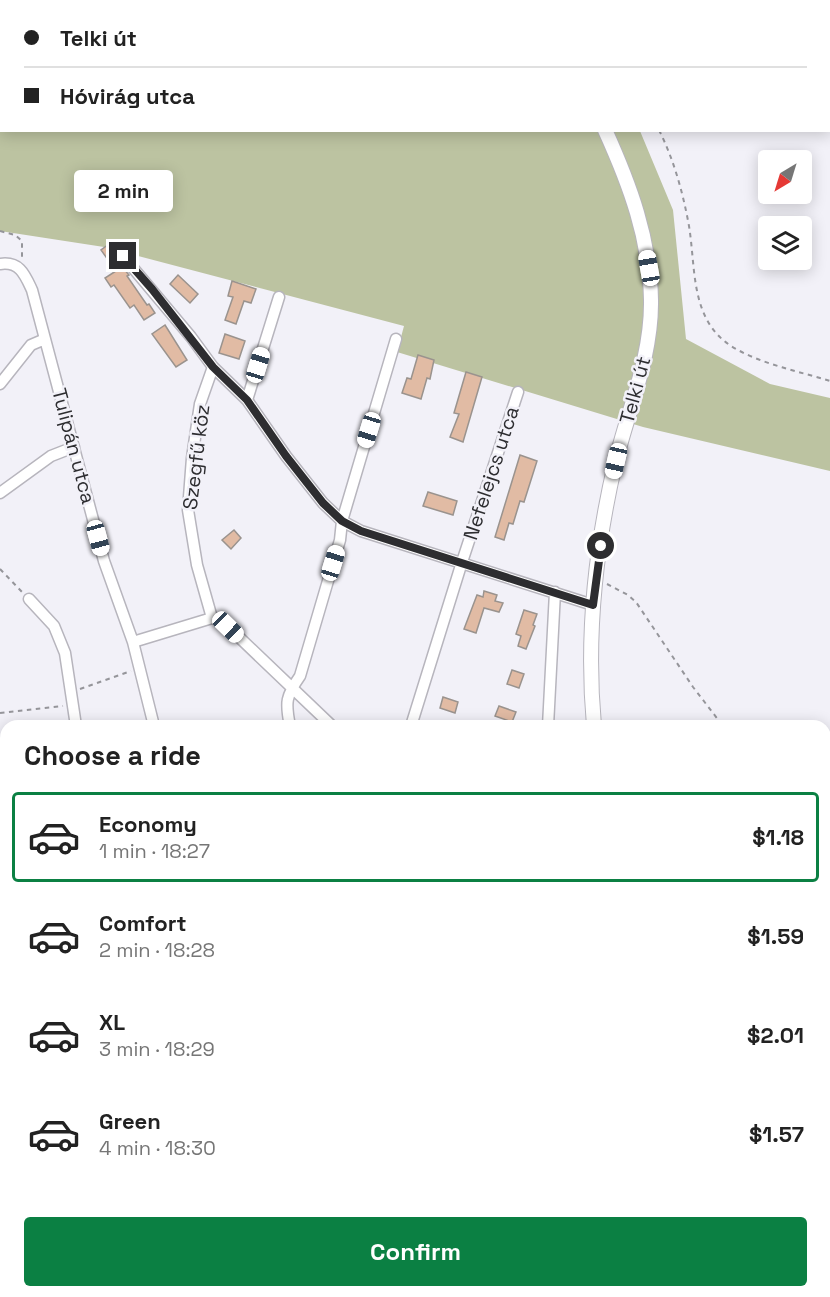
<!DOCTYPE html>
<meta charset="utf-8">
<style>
:root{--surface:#fff;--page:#f2f2f2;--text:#222;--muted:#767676;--line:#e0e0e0;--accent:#0b8043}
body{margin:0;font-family:"Space Grotesk",sans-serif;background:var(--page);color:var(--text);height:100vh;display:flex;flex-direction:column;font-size:22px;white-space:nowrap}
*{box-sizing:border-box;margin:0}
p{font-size:20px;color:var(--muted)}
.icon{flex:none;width:33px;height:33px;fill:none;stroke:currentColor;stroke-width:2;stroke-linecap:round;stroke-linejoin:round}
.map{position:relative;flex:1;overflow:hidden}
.details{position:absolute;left:0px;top:720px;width:831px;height:578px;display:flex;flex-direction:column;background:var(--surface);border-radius:18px 18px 0 0;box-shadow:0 3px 15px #0003}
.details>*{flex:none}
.hud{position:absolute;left:0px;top:0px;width:831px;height:132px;box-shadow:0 3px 15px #0003;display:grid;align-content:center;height:132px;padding:0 24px;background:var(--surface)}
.needle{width:39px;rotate:218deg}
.controls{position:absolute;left:758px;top:150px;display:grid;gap:12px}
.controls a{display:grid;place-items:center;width:54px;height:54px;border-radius:6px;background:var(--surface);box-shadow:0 3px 15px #0003;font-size:30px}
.end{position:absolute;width:27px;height:27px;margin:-14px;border:8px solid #2d2d30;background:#fff;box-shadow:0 0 0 3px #fff}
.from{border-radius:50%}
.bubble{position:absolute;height:42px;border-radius:6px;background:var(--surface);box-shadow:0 3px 15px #0003;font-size:20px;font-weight:700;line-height:42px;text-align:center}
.car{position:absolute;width:18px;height:36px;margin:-18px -9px;border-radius:8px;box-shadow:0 0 4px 2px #0007;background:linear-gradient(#fff 24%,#345 0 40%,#fff 0 76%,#345 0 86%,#fff 0)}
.hud b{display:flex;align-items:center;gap:21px;height:57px;font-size:22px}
.hud b+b{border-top:2px solid var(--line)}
.hud i{width:15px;height:15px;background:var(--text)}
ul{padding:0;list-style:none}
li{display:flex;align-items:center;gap:18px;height:90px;margin:0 12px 9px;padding:0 12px;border:3px solid transparent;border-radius:6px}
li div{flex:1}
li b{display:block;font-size:22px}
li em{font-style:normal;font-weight:700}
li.active{border-color:var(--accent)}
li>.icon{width:54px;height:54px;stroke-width:1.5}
h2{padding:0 24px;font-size:27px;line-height:72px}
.primary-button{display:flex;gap:12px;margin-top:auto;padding:12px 24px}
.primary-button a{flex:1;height:69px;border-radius:6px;background:var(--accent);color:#fff;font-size:24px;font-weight:700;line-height:69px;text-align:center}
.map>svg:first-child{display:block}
</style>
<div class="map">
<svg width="830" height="1297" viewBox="0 0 830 1297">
<rect width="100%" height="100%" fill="#f2f1f8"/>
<!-- green -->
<path fill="#bcc3a1" d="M 0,0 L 581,0 L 581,1 L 2,2 L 2,130 L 640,131 L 673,210 L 686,339 L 770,384 L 830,398 L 830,471 L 643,427 L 397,352 L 404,326 L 104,247 L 0,231 Z"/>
<!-- building -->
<path fill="#e1bba4" stroke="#9a938e" stroke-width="1.5" d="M 109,244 L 116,254 L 117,261 L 129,275 L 127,276 L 147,305 L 149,304 L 155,313 L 144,320 L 134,305 L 130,308 L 114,285 L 111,287 L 105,278 L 116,271 L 101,250 Z
M 178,275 L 198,294 L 190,303 L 170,284 Z
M 232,281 L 256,289 L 251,303 L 244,301 L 236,324 L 225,320 L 233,297 L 228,296 Z
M 165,325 L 187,360 L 176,367 L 152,334 Z
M 225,334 L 245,341 L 239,359 L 219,353 Z
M 418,355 L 434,360 L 430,379 L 427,378 L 421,399 L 402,393 L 407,378 L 411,379 Z
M 466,372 L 482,377 L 463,442 L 450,437 L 459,414 L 454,413 Z
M 520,455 L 537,461 L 524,502 L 520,501 L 513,524 L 509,523 L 504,540 L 495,537 Z
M 428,492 L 457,501 L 453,515 L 423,506 Z
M 234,530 L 241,538 L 231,549 L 222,540 Z
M 484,591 L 497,595 L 495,601 L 503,603 L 499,612 L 484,608 L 476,633 L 464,629 L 477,595 L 483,597 Z
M 524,610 L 537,614 L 533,625 L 535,626 L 526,649 L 518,646 L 521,636 L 516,634 Z
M 512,670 L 524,674 L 519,688 L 507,684 Z
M 443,697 L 458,702 L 455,713 L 440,708 Z
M 499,706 L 516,712 L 512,722 L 495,716 Z"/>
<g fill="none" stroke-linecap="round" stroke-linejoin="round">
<defs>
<path id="minor" d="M 123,256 L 191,337 L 213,367 L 247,400 L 286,456 L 323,503 L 342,521 L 361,531 L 593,605
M 0,264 C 20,261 25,275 32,290 L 104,561 L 133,642 L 154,726
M 0,384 L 31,345 L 45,339
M 247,400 L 279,297
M 0,493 L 51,456 L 74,447
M 29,599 L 54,626 L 65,653 L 76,726
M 212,618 L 197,565 L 188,510 L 192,458 L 200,404 L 213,367
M 212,618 L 220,619 L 332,726
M 133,642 L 212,618
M 290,726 C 285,702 286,696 300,676 L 340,540 L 342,521 L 396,339
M 411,726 L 462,562 L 518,392
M 548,726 L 555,592
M 825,907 L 830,897
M 825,1145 L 830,1149
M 193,1292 L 194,1297
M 214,1292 L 215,1297
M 707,1292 L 713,1297"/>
<path id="major" d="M 528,0 L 529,2
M 594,726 C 586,639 595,550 615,464 C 628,410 652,357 651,300 C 650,239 630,185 605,130
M 547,1292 L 549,1297"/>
</defs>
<!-- minor casing -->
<use href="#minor" stroke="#b7b5bd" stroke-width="13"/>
<!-- major casing -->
<use href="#major" stroke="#b7b5bd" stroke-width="16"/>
<!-- path -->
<path stroke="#95959a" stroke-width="2" stroke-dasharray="4.5 4.5" stroke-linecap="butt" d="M 587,0 L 587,2
M 659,130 C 674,160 683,193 689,226 C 696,269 690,319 731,346 C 760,364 798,371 830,381
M 0,231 L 15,235 L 22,241 L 22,257
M 0,569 L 23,593
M 607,584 L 628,595 L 636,602 L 693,687 L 723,726
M 80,689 L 131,671
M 0,713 L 63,706
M 825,849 L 830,854
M 825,929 L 830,923
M 0,1159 L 6,1159
M 769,1292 L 770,1297"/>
<!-- minor -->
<use href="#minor" stroke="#fff" stroke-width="10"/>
<!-- major -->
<use href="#major" stroke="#fff" stroke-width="14"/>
</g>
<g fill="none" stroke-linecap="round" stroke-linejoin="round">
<!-- route -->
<path stroke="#2d2d30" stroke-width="8" d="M 123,256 L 152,289 L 213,367 L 247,400 L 286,456 L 323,503 L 342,521 L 361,531 L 593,605 L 601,546"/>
</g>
<g text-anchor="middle" stroke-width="5" stroke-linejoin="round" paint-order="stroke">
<!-- street labels -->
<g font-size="20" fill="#2d2d30" stroke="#f2f1f8">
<text transform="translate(635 390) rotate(-75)" y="7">Telki út</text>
<text transform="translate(74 446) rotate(75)" y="7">Tulipán utca</text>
<text transform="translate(196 457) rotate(-83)" y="7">Szegfű köz</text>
<text transform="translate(491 473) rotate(-72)" y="7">Nefelejcs utca</text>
</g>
</g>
</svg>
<div class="controls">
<a><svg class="needle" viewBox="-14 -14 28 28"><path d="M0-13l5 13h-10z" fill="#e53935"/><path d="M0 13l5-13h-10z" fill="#767676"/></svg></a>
<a><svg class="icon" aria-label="layers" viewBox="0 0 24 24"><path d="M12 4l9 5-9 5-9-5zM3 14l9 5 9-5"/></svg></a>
</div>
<i class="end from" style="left:601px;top:546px"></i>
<i class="end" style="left:123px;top:256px"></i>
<div class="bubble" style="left:74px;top:170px;width:99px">2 min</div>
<i class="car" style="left:649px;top:268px;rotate:350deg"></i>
<i class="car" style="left:258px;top:365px;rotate:17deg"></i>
<i class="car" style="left:369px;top:430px;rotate:197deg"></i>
<i class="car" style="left:616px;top:461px;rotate:193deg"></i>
<i class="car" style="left:98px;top:538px;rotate:165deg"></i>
<i class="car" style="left:333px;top:563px;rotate:17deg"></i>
<i class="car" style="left:228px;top:627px;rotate:134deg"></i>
<div class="hud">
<b><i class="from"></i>Telki út</b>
<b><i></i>Hóvirág utca</b>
</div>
<section class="details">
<h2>Choose a ride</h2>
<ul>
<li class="active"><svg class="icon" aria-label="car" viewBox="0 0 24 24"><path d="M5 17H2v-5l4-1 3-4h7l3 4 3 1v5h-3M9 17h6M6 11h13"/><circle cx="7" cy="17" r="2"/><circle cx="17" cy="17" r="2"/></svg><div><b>Economy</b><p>1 min · 18:27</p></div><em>$1.18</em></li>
<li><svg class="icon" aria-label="car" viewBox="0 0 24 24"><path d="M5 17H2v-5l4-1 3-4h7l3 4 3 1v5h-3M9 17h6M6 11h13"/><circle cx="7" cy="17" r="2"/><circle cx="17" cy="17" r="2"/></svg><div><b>Comfort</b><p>2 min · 18:28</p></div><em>$1.59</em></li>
<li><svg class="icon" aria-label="car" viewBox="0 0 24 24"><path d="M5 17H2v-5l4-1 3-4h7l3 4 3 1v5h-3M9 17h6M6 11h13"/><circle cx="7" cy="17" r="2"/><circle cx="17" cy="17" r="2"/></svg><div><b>XL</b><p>3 min · 18:29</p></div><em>$2.01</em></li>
<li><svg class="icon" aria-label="car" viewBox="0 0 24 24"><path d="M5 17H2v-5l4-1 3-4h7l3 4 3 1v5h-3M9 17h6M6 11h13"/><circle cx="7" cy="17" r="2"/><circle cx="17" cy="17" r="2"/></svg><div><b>Green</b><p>4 min · 18:30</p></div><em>$1.57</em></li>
</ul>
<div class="primary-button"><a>Confirm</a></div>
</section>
</div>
